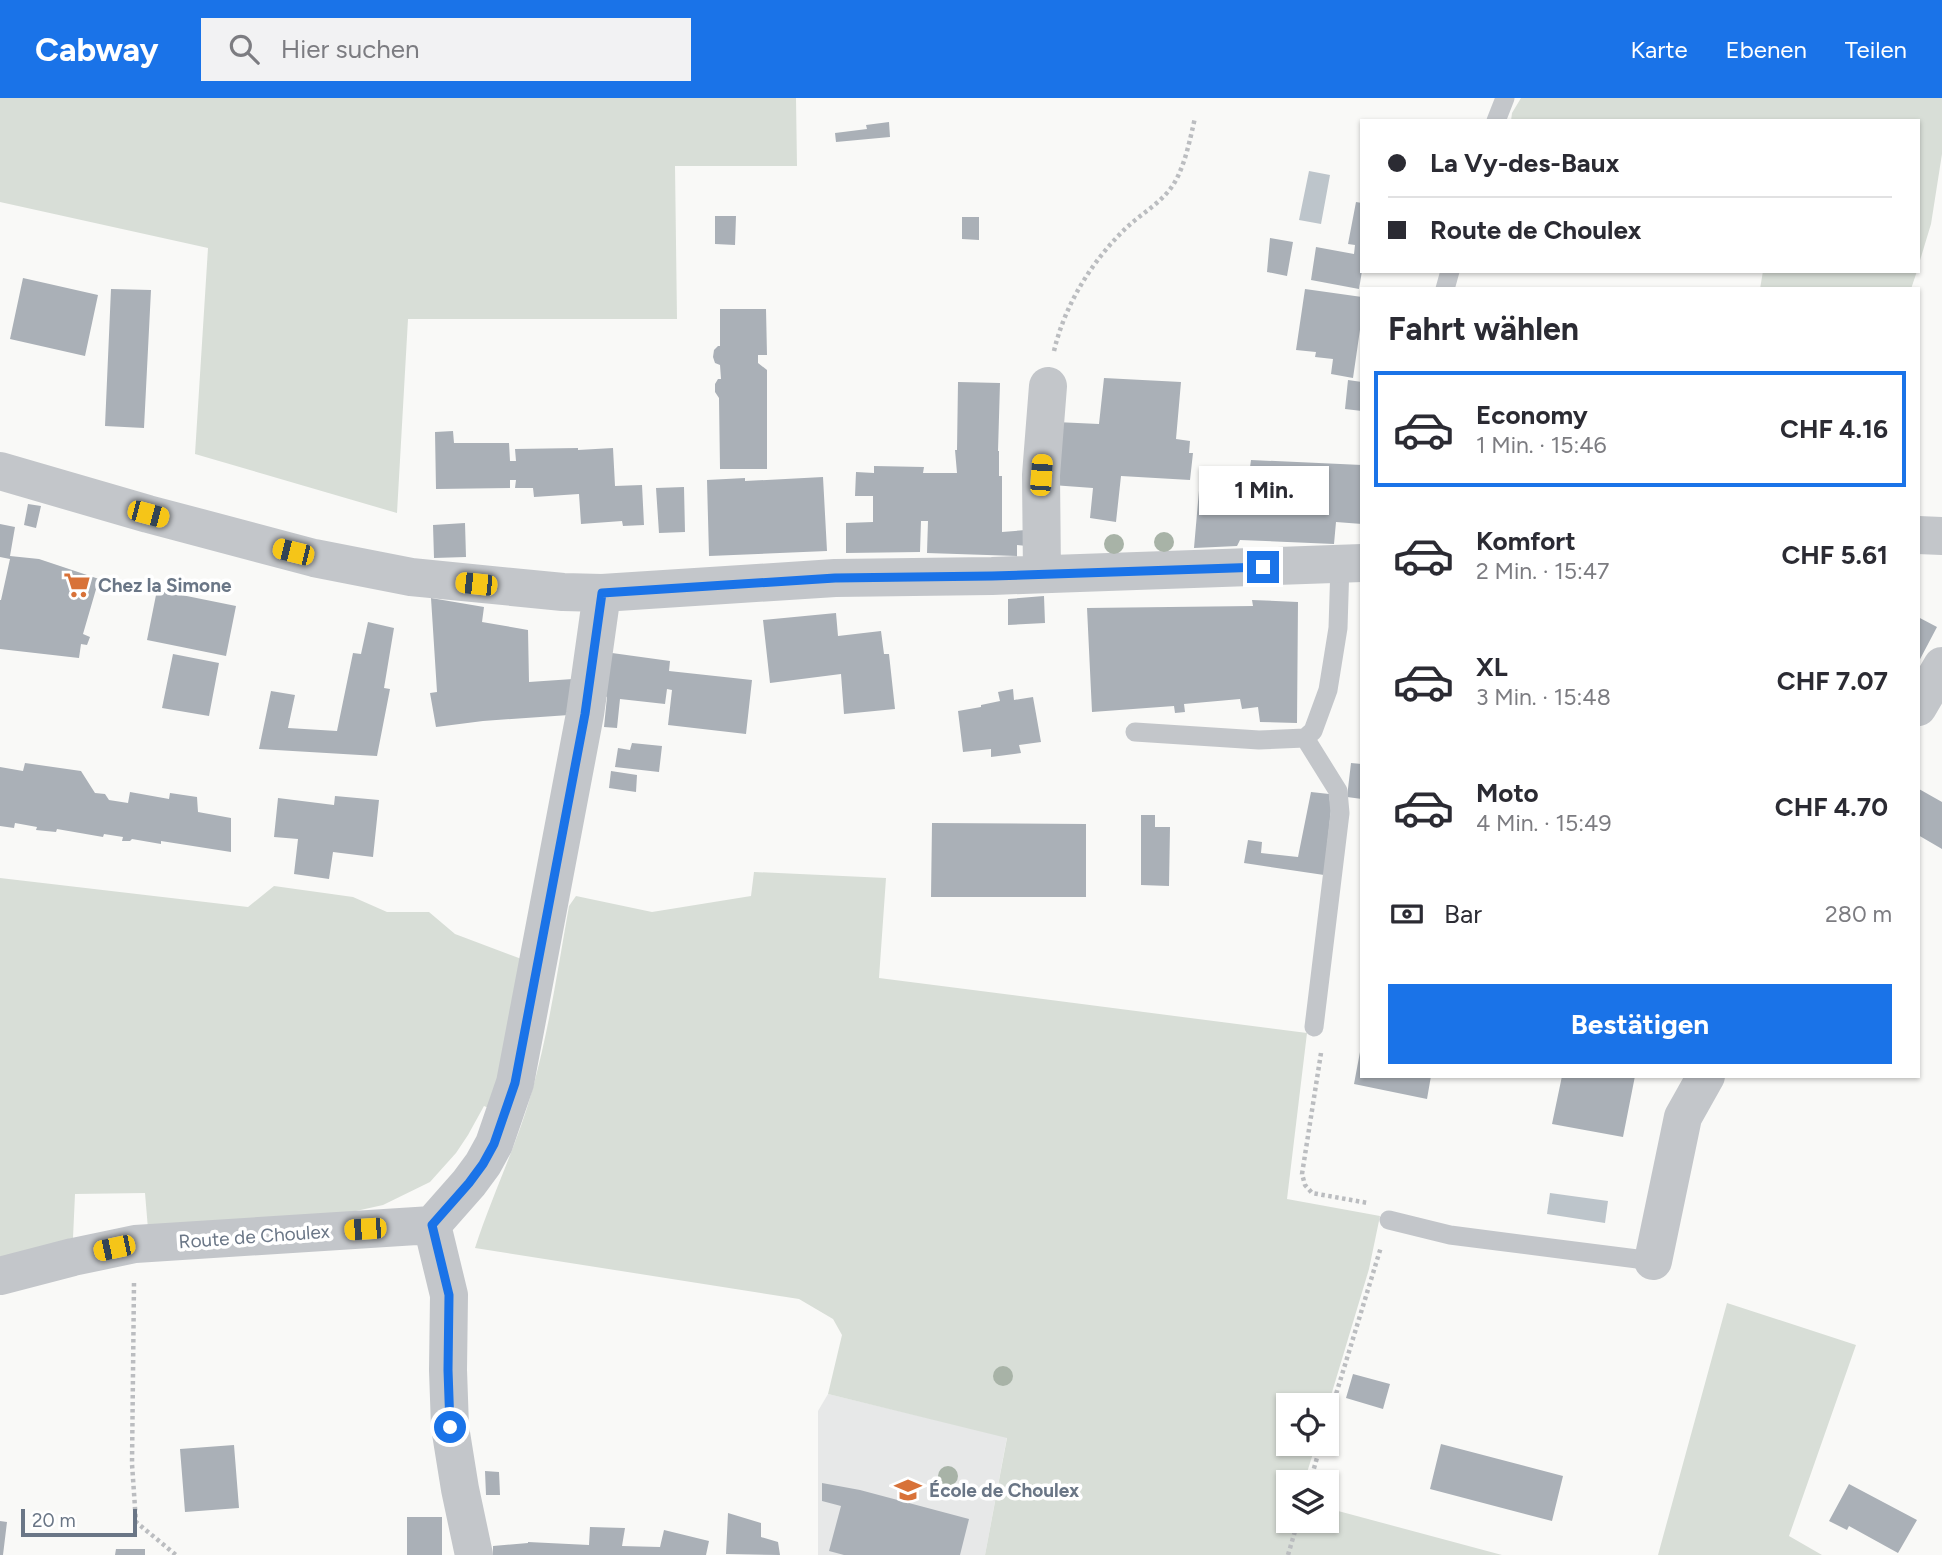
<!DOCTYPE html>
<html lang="de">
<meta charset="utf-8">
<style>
:root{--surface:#fff;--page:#f2f2f3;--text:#2b2b33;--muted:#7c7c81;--line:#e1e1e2;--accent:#1a73e8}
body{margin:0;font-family:Figtree,sans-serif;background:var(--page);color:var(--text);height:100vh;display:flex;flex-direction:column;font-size:26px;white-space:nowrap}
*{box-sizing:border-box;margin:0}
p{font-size:23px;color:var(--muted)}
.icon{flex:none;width:38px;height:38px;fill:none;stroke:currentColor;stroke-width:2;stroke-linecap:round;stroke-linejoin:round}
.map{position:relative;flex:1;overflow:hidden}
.drawer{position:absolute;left:1360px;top:189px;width:560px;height:791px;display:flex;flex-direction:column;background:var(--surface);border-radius:0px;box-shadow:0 2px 5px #0004}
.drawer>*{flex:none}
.guide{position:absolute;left:1360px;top:21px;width:560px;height:154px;border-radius:0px;box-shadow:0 2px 5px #0004;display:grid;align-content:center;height:154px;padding:0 28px;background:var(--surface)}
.buttons{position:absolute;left:1276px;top:1295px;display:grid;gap:14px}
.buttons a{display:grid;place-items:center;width:63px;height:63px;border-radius:0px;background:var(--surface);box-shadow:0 2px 5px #0004;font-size:35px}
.scale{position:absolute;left:21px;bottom:18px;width:116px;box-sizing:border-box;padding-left:7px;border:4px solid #6a7686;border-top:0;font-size:19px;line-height:24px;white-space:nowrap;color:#6a7686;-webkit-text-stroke:5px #fff;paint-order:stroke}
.end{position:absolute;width:32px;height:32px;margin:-16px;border:9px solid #1a73e8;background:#fff;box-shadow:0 0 0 4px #fff}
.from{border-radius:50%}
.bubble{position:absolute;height:49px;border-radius:0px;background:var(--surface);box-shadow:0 2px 5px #0004;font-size:23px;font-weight:700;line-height:49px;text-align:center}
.car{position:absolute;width:21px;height:42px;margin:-21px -10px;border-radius:9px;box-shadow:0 0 5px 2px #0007;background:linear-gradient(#f5c518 24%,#345 0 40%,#f5c518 0 76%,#345 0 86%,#f5c518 0)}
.guide b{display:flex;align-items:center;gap:24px;height:66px;font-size:26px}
.guide b+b{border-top:2px solid var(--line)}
.guide i{width:18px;height:18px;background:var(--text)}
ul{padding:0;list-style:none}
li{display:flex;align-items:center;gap:21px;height:116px;margin:0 14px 10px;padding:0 14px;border:4px solid transparent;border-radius:0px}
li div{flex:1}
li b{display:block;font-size:26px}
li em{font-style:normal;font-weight:700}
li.current{border-color:var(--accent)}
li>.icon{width:63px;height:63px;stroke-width:1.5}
h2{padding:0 28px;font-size:32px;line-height:84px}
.pay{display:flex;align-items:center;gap:18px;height:77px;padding:0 28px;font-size:26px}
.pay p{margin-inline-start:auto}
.primary-button{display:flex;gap:14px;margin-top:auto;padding:14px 28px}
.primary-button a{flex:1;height:80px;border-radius:0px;background:var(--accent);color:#fff;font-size:28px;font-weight:700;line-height:80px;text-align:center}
header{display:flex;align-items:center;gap:42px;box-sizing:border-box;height:98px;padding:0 35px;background:var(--accent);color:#fff}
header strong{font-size:33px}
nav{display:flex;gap:38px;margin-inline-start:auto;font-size:24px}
.search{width:490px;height:63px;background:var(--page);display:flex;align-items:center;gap:18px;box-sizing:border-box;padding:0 24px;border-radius:0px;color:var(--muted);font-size:26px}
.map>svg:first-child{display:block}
</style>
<header>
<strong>Cabway</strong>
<div class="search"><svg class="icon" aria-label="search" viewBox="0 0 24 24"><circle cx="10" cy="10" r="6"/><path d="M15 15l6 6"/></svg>Hier suchen</div>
<nav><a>Karte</a><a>Ebenen</a><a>Teilen</a></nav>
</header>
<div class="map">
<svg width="1942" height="1457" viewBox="0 0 1942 1457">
<rect width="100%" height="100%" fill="#f9f9f7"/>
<!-- built -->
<path fill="#e7e8e8" d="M 828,1296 L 1007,1339 L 985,1457 L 818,1457 L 818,1313 Z"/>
<!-- green -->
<path fill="#d8ded7" d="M 0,0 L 796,0 L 797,68 L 675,68 L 677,221 L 408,221 L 397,415 L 195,356 L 208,150 L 0,104 Z
M 1521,0 L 1942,0 L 1942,56 L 1931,126 L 1918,169 L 1918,23 L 1511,23 L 1512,15 Z
M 1763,173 L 1917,173 L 1911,191 L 1760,191 Z
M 754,774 L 886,780 L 879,880 L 1307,935 L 1287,1101 L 1380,1118 L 1369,1171 L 1327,1311 L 1326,1307 L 1288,1307 L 1288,1346 L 1316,1346 L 1304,1384 L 1288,1384 L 1288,1423 L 1326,1423 L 1327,1410 L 1502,1457 L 985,1457 L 1007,1340 L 828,1296 L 842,1237 L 833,1221 L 799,1201 L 475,1150 C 492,1097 517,1047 532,993 C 549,932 558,870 569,808 L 576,798 L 652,814 L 751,798 Z
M 0,780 L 248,809 L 274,788 L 353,799 L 387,814 L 429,814 L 455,836 L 527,863 L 491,1011 L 484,1008 L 468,1037 L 456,1055 L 430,1084 L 383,1107 L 347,1115 L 148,1131 L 145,1095 L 75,1096 L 73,1140 L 0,1164 Z
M 1727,1205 L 1856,1247 L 1789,1438 L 1822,1457 L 1658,1457 Z"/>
<!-- water -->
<path fill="#bdc5cb" d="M 1309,73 L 1330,77 L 1321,126 L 1299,122 Z
M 1550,1095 L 1608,1103 L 1605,1125 L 1547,1116 Z"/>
<!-- building -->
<path fill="#aab0b7" d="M 889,24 L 890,39 L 836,44 L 835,35 L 867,31 L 866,27 Z
M 1356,104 L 1362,105 L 1362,173 L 1359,191 L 1311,182 L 1316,149 L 1354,156 L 1355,147 L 1348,146 Z
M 715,118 L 736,118 L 735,147 L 715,146 Z
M 962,119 L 979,119 L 979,142 L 962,141 Z
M 1270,140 L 1293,144 L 1287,178 L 1267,174 Z
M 23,180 L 98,197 L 85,258 L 10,241 Z
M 111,191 L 151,192 L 144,330 L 105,328 Z
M 1305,191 L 1362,199 L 1362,218 L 1353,280 L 1331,276 L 1333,261 L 1315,259 L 1316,254 L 1296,252 Z
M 720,211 L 766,211 L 767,257 L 758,257 L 758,265 L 767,272 L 767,371 L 720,371 L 719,300 L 715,294 L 715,286 L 718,281 L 721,281 L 720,267 L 715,265 L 713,259 L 714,252 L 718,248 L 720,248 Z
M 1104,280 L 1181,284 L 1176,341 L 1190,343 L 1189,355 L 1193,355 L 1190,382 L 1121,378 L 1116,424 L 1090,420 L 1093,390 L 1052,387 L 1056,324 L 1099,326 Z
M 1348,282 L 1362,284 L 1362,313 L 1345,311 Z
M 958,284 L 1000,285 L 998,353 L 999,353 L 999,378 L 1002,378 L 1002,434 L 1026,432 L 1027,448 L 1017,447 L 1017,458 L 927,455 L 928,423 L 921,423 L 920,454 L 846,455 L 846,425 L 873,424 L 873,398 L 855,398 L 856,374 L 874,375 L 874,368 L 924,369 L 923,375 L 957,375 L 955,352 L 957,352 Z
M 453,333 L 454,345 L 509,345 L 510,363 L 516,363 L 515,351 L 578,350 L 578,352 L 613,350 L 615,388 L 642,387 L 644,427 L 623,428 L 622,423 L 581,426 L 579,396 L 534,399 L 533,390 L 515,390 L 516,382 L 510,382 L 510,390 L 436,391 L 435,334 Z
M 1251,362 L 1362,367 L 1362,426 L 1336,424 L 1334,446 L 1240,442 L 1237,448 L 1194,450 L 1200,381 L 1248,384 Z
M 823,379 L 827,453 L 709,458 L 707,382 L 745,380 L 745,383 Z
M 684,389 L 685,434 L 659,435 L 656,390 Z
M 28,406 L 41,408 L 36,430 L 24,427 Z
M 465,425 L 466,459 L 434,460 L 433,427 Z
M 0,426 L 15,429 L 10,458 L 39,461 L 99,481 L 83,536 L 90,539 L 87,547 L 81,546 L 79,560 L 0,551 L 0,502 L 1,502 L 10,461 L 0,459 Z
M 157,492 L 236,508 L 226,558 L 147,542 Z
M 1044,498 L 1045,525 L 1008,527 L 1008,501 Z
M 431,500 L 484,509 L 482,524 L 528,532 L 529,584 L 573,581 L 569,617 L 483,623 L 436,629 L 430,595 L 437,594 Z
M 1252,502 L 1298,504 L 1297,625 L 1260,624 L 1258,609 L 1242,611 L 1240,601 L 1184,606 L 1185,614 L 1175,615 L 1174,608 L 1092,614 L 1087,510 L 1253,508 Z
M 836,515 L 838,538 L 881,533 L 884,556 L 889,556 L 895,611 L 844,616 L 841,576 L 770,585 L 763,522 Z
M 1918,519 L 1937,529 L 1918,565 Z
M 368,524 L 394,530 L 384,590 L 390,591 L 377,658 L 259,651 L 271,593 L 295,597 L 288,630 L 337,633 L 353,555 L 361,556 Z
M 612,555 L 670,563 L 669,573 L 752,582 L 746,636 L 668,627 L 672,592 L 667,591 L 665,606 L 620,601 L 617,630 L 604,629 L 607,599 L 605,598 Z
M 173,556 L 219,565 L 209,618 L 162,610 Z
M 1013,591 L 1014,602 L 1033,599 L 1041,644 L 1019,647 L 1021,655 L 991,659 L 991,651 L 963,654 L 958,613 L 981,609 L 981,607 L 1000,603 L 998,594 Z
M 632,645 L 662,648 L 659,674 L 615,669 L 618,650 L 630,652 Z
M 25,665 L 81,673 L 95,695 L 105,696 L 109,702 L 128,705 L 130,694 L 169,701 L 170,695 L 197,699 L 198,714 L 231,720 L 231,754 L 161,743 L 161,746 L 132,741 L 130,743 L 122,743 L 123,739 L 104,736 L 103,739 L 57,731 L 56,734 L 36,732 L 37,729 L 15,725 L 14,730 L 0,728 L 0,669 L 23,673 Z
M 1351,665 L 1362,666 L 1362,701 L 1347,699 Z
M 611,673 L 637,677 L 636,694 L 609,690 Z
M 1919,691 L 1942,704 L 1942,751 L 1918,737 Z
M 1311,694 L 1329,696 L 1331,712 L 1324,777 L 1244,765 L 1248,742 L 1262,744 L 1261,755 L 1298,759 Z
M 335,698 L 379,702 L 373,759 L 333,754 L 329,781 L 294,776 L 298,741 L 274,739 L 278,700 L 334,707 Z
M 1141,717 L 1155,717 L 1155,729 L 1170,729 L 1169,788 L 1141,787 Z
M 932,725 L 1086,726 L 1086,799 L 931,799 Z
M 1360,954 L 1362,978 L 1431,978 L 1427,1001 L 1354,986 Z
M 1562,978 L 1635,978 L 1623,1039 L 1552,1026 Z
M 1353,1276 L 1390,1286 L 1383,1311 L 1346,1300 Z
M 1441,1346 L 1563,1378 L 1552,1423 L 1430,1391 Z
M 234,1347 L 239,1410 L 185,1414 L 180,1351 Z
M 485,1373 L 499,1374 L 500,1397 L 486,1397 Z
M 822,1385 L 860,1392 L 969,1421 L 960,1457 L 844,1457 L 829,1453 L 841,1408 L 822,1403 Z
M 1849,1386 L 1917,1422 L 1898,1455 L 1849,1428 L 1847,1432 L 1829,1423 Z
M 728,1415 L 761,1425 L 761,1439 L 778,1444 L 780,1457 L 726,1456 Z
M 407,1419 L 442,1419 L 442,1457 L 407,1457 Z
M 0,1423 L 7,1424 L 3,1457 L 0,1457 Z
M 590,1429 L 625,1430 L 622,1448 L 660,1449 L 664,1432 L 709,1443 L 706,1457 L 493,1457 L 493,1448 L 528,1445 L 528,1444 L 589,1447 Z
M 116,1451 L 145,1451 L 145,1457 L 115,1457 Z"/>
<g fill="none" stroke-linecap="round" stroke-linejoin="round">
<!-- path -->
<path stroke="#bbbdc0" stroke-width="4.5" stroke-dasharray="3.5 3.5" stroke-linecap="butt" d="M 1054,253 C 1065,206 1092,163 1126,130 C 1143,114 1165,103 1176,82 C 1186,63 1190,41 1195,20
M 1321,955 L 1302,1076 L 1305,1087 L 1312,1095 L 1368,1105
M 134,1185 L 132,1366 L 136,1424 L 176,1457
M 1326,1329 L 1381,1149
M 1310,1384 L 1321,1346
M 1288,1457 L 1298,1423"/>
<!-- lane -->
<path stroke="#c3c6ca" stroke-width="19" d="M 1496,23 L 1505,0
M 1445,191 L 1450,173
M 1135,634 L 1259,642 L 1305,640 L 1313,633 L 1328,592 L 1338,530 L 1340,466
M 1305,640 L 1338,693 L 1340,715 L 1314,929
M 1389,1122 L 1450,1137 L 1653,1163"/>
<!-- street -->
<path stroke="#c3c6ca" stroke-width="38" d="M 0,373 L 148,416 L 314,460 L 411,479 L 563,494 L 602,495 L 835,480 L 992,478 L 1362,465
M 1918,437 L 1942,438
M 1042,476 L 1041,377 L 1048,288
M 1918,609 L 1942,568
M 432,1127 L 449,1197 L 448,1272 L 450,1329 L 460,1391 L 474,1457
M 1653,1163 L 1683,1019 L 1706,978
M 0,1178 L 73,1159 L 135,1146 L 432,1127 L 469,1085 L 483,1066 L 494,1046 L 515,985 L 585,616 L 602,495"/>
</g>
<!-- trees -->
<g fill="#a8b3a7">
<circle cx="1164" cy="444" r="10"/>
<circle cx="1114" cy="446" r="10"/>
<circle cx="1003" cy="1278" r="10"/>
<circle cx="948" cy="1378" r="10"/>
</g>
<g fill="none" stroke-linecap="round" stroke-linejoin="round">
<!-- route -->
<path stroke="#1a73e8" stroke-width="9" d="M 450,1329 L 448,1272 L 449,1197 L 432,1127 L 469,1085 L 483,1066 L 494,1046 L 515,985 L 585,616 L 602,495 L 835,480 L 992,478 L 1263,469"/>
</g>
<!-- icons -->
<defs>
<symbol id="supermarket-bare" viewBox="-9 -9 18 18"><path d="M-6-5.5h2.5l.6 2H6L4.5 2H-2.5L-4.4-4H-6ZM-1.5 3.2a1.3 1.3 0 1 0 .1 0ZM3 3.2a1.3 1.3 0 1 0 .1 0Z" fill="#d87239" stroke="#fff" stroke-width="2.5" paint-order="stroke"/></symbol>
<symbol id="school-bare" viewBox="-9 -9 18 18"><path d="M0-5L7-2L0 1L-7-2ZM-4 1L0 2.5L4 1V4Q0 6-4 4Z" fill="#d87239" stroke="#fff" stroke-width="2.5" paint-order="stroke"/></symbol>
</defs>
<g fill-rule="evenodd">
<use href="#supermarket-bare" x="58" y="468" width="38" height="38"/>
<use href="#school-bare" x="889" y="1373" width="38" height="38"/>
</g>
<g text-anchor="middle" stroke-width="7" stroke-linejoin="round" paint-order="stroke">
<!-- poi labels -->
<g font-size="19" font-weight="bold" fill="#6a7686" stroke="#fff" text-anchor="start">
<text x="98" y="494">Chez la Simone</text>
<text x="929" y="1399">École de Choulex</text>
</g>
<!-- street labels -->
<g font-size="19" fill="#6a7686" stroke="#fff">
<text transform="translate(254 1138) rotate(-4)" y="7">Route de Choulex</text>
</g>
</g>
</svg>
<div class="buttons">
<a><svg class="icon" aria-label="locate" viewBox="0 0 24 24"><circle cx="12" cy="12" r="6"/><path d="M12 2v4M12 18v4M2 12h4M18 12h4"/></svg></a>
<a><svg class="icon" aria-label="layers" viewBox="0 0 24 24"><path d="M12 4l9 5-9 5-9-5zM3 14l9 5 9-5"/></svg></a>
</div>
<div class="scale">20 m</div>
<i class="end from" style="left:450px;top:1329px"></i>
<i class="end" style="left:1263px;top:469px"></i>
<div class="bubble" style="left:1199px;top:368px;width:130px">1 Min.</div>
<i class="car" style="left:1041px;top:377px;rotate:4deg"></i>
<i class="car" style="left:148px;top:416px;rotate:105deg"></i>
<i class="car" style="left:293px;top:454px;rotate:284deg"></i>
<i class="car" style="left:476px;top:486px;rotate:276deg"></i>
<i class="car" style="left:365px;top:1131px;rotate:266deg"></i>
<i class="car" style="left:114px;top:1150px;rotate:258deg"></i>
<div class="guide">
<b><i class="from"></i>La Vy-des-Baux</b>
<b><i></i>Route de Choulex</b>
</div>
<section class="drawer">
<h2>Fahrt wählen</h2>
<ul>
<li class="current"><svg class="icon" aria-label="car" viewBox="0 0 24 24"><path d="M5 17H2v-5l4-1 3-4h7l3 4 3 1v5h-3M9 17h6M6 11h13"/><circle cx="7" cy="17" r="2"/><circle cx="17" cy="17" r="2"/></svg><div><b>Economy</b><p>1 Min. · 15:46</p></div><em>CHF 4.16</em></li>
<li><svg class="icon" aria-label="car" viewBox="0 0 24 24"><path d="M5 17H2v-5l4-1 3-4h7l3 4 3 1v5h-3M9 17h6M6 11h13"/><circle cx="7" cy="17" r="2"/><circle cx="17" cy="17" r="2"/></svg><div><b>Komfort</b><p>2 Min. · 15:47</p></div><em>CHF 5.61</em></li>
<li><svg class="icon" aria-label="car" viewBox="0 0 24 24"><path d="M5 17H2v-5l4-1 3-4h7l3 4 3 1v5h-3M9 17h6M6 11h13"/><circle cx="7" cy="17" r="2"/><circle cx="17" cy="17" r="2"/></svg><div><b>XL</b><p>3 Min. · 15:48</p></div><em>CHF 7.07</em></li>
<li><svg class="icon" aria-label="car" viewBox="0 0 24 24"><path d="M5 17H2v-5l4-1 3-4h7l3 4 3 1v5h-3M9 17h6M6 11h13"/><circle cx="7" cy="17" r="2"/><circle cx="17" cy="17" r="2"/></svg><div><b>Moto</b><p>4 Min. · 15:49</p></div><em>CHF 4.70</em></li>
</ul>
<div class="pay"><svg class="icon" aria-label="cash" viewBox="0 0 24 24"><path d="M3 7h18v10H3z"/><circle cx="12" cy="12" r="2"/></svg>Bar<p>280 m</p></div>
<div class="primary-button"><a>Bestätigen</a></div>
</section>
</div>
